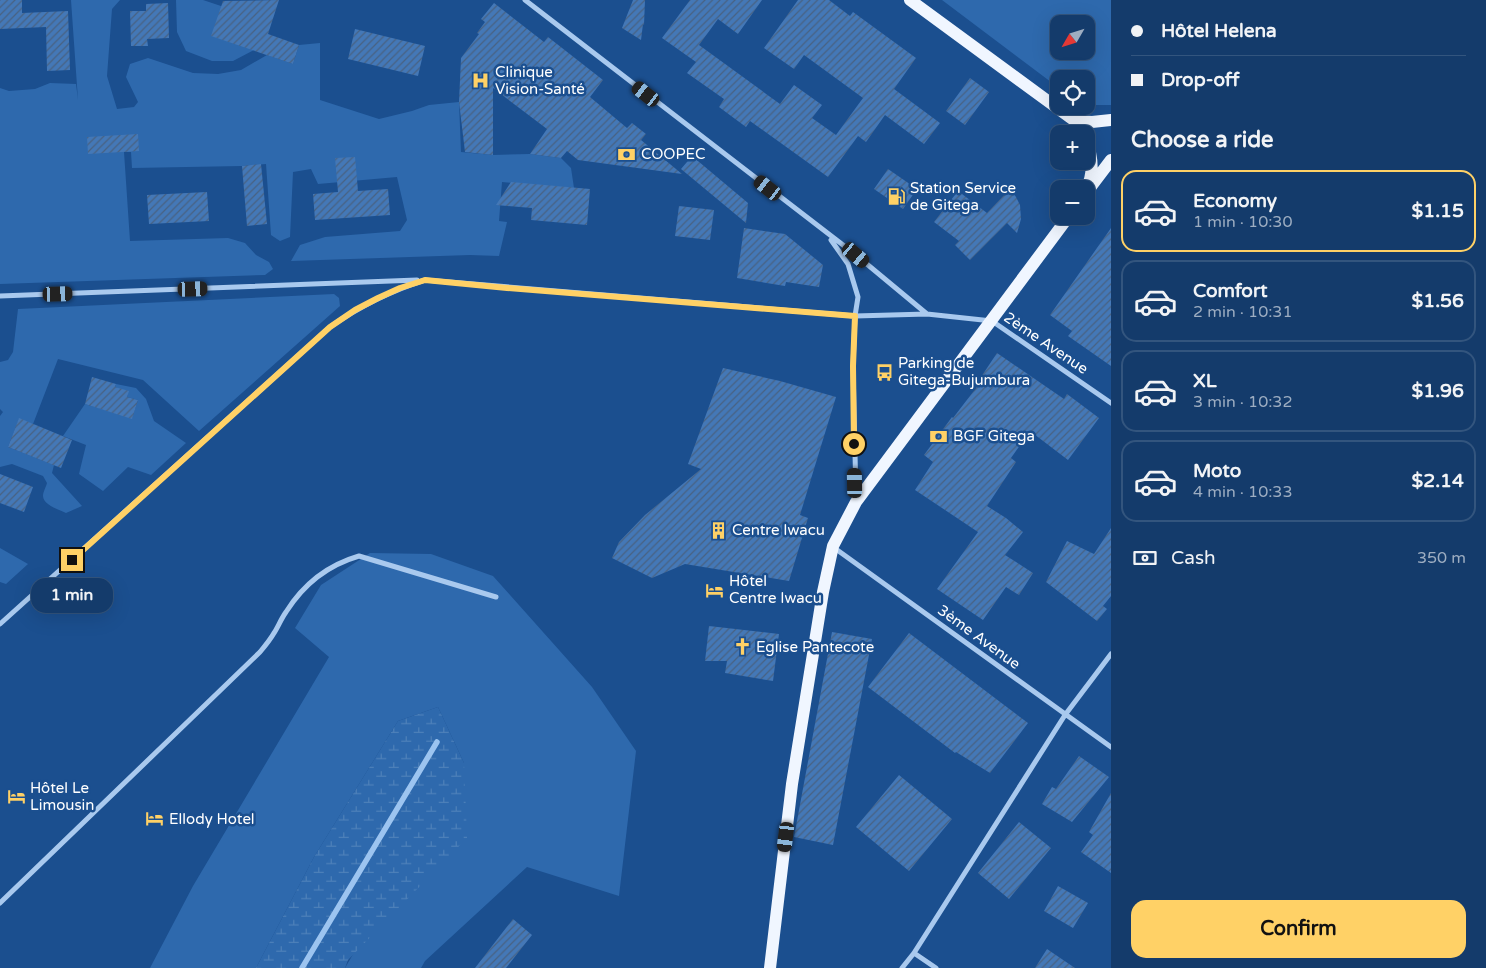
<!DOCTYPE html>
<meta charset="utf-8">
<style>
:root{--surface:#143b6b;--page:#214673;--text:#f1f3f6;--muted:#9dadc1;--line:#33557e;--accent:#ffd166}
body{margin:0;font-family:"Varela Round",sans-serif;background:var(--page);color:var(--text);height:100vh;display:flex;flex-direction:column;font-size:19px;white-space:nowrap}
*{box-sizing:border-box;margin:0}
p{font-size:16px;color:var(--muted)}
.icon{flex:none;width:28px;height:28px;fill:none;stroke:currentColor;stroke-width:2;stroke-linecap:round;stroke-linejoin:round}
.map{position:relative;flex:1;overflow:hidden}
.details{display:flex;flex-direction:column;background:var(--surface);width:375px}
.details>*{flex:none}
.banner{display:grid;align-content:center;height:110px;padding:0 20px;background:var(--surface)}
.needle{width:32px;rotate:231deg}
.fabs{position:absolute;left:1050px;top:15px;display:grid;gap:10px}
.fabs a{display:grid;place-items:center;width:45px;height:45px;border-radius:10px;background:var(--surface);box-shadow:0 5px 20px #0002,0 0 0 1px var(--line);font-size:25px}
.end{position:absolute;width:22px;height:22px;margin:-11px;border:6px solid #ffd166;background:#111;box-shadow:0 0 0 2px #111}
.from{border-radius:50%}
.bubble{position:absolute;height:35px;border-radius:15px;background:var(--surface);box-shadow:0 5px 20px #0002,0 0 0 1px var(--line);font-size:16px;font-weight:700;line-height:35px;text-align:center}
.car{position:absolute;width:15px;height:30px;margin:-15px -8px;border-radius:6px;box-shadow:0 0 4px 1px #0007;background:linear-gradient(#222 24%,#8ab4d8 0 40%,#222 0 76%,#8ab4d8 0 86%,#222 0)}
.banner b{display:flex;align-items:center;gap:18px;height:48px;font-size:19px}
.banner b+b{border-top:1px solid var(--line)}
.banner i{width:12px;height:12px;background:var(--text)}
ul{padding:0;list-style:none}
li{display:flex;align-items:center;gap:15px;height:82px;margin:0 10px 8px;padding:0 10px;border:2px solid var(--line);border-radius:15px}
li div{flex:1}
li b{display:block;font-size:19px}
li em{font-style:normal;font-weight:700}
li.selected{border-color:var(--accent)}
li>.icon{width:45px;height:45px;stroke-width:1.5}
h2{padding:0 20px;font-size:22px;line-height:60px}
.pay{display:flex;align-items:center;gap:12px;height:55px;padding:0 20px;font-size:19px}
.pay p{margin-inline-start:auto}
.button{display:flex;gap:10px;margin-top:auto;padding:10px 20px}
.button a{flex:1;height:58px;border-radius:15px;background:var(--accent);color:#111;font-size:20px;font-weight:700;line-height:58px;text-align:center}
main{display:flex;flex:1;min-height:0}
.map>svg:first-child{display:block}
</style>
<main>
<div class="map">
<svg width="1111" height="968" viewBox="0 0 1111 968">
<defs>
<pattern id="wetland-marsh" width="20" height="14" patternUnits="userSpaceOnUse" patternTransform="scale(1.25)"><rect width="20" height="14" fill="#2e69ad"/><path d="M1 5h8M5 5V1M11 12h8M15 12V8" fill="none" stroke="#4d80b9"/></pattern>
<pattern id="building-hatch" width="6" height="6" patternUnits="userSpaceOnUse" patternTransform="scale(1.25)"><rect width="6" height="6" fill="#4478b7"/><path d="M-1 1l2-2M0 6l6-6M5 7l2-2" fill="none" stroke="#486282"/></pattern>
</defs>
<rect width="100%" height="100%" fill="#1b4f8f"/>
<!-- green -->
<path fill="#2e69ad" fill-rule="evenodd" d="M 71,0 L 120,0 L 112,9 L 107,76 L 117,109 L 134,107 L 138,102 L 126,77 L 130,64 L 148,58 L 193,73 L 218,74 L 241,70 L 267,55 L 293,64 L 299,45 L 320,43 L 320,100 L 379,119 L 412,111 L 429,105 L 459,102 L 461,152 L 493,155 L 530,154 L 561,158 L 571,168 L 574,188 L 502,182 L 499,221 L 507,222 L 499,256 L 470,255 L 291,261 L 300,245 L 325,237 L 400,231 L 407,220 L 397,177 L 318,184 L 311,169 L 293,172 L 290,237 L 280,241 L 271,235 L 266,164 L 242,166 L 132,168 L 131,152 L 124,152 L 130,241 L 228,238 L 245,243 L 256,255 L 269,262 L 273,269 L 265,275 L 0,284 L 0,88 L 9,91 L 35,89 L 50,83 L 76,84 L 78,100 Z
M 176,0 L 203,0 L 221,6 L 254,50 L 233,61 L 212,61 L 186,51 L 177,32 Z
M 942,0 L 1111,0 L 1111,105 L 1086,105 L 1086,79 L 1059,79 L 1059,88 ZM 1059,24 L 1086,24 L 1086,51 L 1059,51 Z
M 334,294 L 339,298 L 340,306 L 199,431 L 143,380 L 58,359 L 33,424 L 19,419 L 8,447 L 54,465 L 52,473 L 82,506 L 66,513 C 60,510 43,505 43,496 C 43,492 46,487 47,483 L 43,476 L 12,464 L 0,467 L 0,416 L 3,412 L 0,409 L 0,362 L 8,360 L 13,352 L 18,309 Z
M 116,384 L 136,388 L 146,399 L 154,421 L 186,443 L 151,475 L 128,467 L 103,491 L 79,474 L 86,445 L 63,436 L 85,404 L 132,418 L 138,400 L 127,397 L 128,392 L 115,387 Z
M 0,548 L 28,564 L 6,584 L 0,582 Z
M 370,553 L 431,554 L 493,576 L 592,687 L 636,751 L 619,896 L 527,867 L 425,961 L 421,968 L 345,968 L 464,763 L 438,707 L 398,721 L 314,857 L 256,968 L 150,968 L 193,886 L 329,657 L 295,628 L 321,585 Z"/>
<!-- wetland -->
<path fill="url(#wetland-marsh)" d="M 438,707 L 464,763 L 467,838 L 348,960 L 345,968 L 256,968 L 314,857 L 398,721 Z"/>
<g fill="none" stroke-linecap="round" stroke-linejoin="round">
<!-- stream -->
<path stroke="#9cc4f0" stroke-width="5.5" d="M 302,968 L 437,742"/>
</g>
<!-- building -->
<path fill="url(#building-hatch)" d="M 0,0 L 22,0 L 22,13 L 68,11 L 70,70 L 47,71 L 46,27 L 0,29 Z
M 279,0 L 268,34 L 299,45 L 293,64 L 211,36 L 223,1 Z
M 633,0 L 645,0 L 644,25 L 643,24 L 641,40 L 622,28 Z
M 690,0 L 762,0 L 738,34 L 718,19 L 699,45 L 780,104 L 794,85 L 822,105 L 812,118 L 836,135 L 863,98 L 804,55 L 794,69 L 764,48 L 798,0 L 829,0 L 850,16 L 853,12 L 916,58 L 894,89 L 940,123 L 924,144 L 885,115 L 866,142 L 858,136 L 828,177 L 750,121 L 746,127 L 719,107 L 724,99 L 687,73 L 696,62 L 662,38 Z
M 168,3 L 169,38 L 147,39 L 148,46 L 131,46 L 130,11 L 146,11 L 146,4 Z
M 494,3 L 544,42 L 548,37 L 603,80 L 590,97 L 627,128 L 632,123 L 646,134 L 641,140 L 682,174 L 578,160 L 567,151 L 561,158 L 530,154 L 547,129 L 493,88 L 493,155 L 465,152 L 459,102 L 461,58 L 479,34 L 477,33 L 485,22 L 481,19 Z
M 355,29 L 425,46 L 418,76 L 348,59 Z
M 970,78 L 989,92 L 965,125 L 946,111 Z
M 138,134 L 139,151 L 88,154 L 87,137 Z
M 692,156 L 748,203 L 746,223 L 681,169 Z
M 355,157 L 358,191 L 388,189 L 390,215 L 315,220 L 313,194 L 338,192 L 335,158 Z
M 261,164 L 267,224 L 247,226 L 242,166 Z
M 888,169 L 917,189 L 903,209 L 874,189 Z
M 511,182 L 590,189 L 587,225 L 531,220 L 532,208 L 496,205 Z
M 1010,189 L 1016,197 L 1020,205 L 1021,219 L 1017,233 L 1007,223 L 970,260 L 955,245 L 959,241 L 934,222 L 958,191 L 987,213 Z
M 207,192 L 209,221 L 149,224 L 147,195 Z
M 679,206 L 714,210 L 710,240 L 675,236 Z
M 744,228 L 785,234 L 823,265 L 819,287 L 786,282 L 785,286 L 737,278 Z
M 1111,228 L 1111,366 L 1068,336 L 1072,331 L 1050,315 Z
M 997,353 L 1064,399 L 1067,394 L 1099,418 L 1068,460 L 1030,431 L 1011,458 L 1016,462 L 987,506 L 1006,518 L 1023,532 L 1005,555 L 1033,573 L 1019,595 L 1006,587 L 983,620 L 937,589 L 978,532 L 915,490 L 933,462 L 924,455 L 952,417 L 953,418 L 983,379 L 981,377 Z
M 723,368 L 780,381 L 836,397 L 800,515 L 808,518 L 789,581 L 685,564 L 652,578 L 612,558 L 619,542 L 645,515 L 701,469 L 688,464 Z
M 92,377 L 116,384 L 115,387 L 129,391 L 127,397 L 138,400 L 132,419 L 85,404 Z
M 19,418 L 72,440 L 61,468 L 8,447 Z
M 0,474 L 33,487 L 24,512 L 0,503 Z
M 1111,528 L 1111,596 L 1103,606 L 1107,609 L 1097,621 L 1046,582 L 1067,541 L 1094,554 Z
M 709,626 L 779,634 L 773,681 L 725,673 L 727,661 L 705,661 Z
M 832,632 L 872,639 L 833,845 L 794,837 Z
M 909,633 L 1028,723 L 990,773 L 956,752 L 955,753 L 868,687 Z
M 1079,756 L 1109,777 L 1072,822 L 1042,804 L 1052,787 L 1056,789 Z
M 899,775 L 952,819 L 909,871 L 856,827 Z
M 1111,793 L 1111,873 L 1081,852 L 1093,835 L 1089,832 Z
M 1019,822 L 1051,848 L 1009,899 L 978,873 Z
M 1058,886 L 1088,903 L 1073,928 L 1044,911 Z
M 513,919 L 532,935 L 506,968 L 475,968 Z
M 1047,949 L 1075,968 L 1035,968 Z"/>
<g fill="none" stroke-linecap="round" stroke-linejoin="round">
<!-- street -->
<path stroke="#a9c9ee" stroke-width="5" d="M 525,0 L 856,255 L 927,314 L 992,321 L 1111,403
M 831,240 L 848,264 L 858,297 L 855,316 L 853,366 L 856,497
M 0,296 L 417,280
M 833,547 L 1111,747
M 0,624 L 330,327 C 360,306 390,291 425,280 L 855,316 L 927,314
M 0,903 L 260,652 C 265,646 270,640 274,633 C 278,627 281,619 286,612 C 303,585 328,565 359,556 L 496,597
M 914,953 L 936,968
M 902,968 L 914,953 L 1065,715 L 1111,654"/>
<!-- primary -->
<path stroke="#f0f6ff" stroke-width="12" d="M 910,0 L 1075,121 L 1092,122 L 1111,120
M 1086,139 C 1092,155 1095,173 1086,189
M 1089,189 L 1111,160
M 770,968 L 792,784 L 823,592 L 833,546 L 856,502 L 1069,216"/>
</g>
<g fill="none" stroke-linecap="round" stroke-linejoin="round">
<!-- route -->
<path stroke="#ffd166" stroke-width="6" d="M 72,560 L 330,327 L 355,310 L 378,298 L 400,288 L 425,280 L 507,288 L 855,316 L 853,366 L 854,444"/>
</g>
<!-- icons -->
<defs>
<symbol id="hospital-bare" viewBox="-9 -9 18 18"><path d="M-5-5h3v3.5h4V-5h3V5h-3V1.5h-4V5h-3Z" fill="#ffd166" stroke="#1b4f8f" stroke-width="2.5" paint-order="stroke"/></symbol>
<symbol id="bank-bare" viewBox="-9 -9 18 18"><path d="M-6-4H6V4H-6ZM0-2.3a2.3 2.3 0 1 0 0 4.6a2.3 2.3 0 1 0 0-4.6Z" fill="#ffd166" stroke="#1b4f8f" stroke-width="2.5" paint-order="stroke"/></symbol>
<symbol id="fuel-bare" viewBox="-9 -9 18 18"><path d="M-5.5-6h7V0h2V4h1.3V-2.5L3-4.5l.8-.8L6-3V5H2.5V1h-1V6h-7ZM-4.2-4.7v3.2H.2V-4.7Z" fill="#ffd166" stroke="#1b4f8f" stroke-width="2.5" paint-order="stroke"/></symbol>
<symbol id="bus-bare" viewBox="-9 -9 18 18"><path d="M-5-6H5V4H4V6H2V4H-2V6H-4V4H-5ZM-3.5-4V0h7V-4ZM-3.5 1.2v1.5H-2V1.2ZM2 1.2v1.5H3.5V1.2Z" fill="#ffd166" stroke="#1b4f8f" stroke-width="2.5" paint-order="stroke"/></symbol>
<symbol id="building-bare" viewBox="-9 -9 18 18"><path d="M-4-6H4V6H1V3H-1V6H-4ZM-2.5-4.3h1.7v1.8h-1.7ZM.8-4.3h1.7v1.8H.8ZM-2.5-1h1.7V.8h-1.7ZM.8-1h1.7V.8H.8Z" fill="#ffd166" stroke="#1b4f8f" stroke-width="2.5" paint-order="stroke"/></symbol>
<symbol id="hotel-bare" viewBox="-9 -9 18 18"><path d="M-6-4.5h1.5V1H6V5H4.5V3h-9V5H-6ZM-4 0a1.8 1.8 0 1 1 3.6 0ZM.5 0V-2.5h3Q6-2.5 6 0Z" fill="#ffd166" stroke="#1b4f8f" stroke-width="2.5" paint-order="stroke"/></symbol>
<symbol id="church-bare" viewBox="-9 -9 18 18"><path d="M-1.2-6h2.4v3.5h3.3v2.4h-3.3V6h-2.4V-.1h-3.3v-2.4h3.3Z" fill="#ffd166" stroke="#1b4f8f" stroke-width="2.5" paint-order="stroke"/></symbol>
</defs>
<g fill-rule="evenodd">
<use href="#hospital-bare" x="468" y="68" width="25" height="25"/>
<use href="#bank-bare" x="614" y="142" width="25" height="25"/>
<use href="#fuel-bare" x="884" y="184" width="25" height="25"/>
<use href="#bus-bare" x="872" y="360" width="25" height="25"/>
<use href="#bank-bare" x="926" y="424" width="25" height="25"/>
<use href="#building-bare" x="706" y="518" width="25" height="25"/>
<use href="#hotel-bare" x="702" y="578" width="25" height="25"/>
<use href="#church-bare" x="730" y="634" width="25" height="25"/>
<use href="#hotel-bare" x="4" y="784" width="25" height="25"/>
<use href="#hotel-bare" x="142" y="806" width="25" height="25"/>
</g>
<g text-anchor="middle" stroke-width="5" stroke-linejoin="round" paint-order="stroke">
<!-- poi labels -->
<g font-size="15" fill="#fff" stroke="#1b4f8f" text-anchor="start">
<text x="495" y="77">Clinique<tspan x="495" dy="17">Vision-Santé</tspan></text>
<text x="641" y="159">COOPEC</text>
<text x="910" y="193">Station Service<tspan x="910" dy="17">de Gitega</tspan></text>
<text x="898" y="368">Parking de<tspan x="898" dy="17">Gitega-Bujumbura</tspan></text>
<text x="953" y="441">BGF Gitega</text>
<text x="732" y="535">Centre Iwacu</text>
<text x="729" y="586">Hôtel<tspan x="729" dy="17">Centre Iwacu</tspan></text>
<text x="756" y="652">Eglise Pantecote</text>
<text x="30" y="793">Hôtel Le<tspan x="30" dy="17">Limousin</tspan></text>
<text x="169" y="824">Ellody Hotel</text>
</g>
<!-- street labels -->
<g font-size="15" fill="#fff" stroke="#1b4f8f">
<text transform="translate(1046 343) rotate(34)" y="5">2ème Avenue</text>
<text transform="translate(979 637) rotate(36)" y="5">3ème Avenue</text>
</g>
</g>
</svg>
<div class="fabs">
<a><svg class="needle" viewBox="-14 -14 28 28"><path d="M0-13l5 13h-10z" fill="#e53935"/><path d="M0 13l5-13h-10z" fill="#9dadc1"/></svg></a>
<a><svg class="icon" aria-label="locate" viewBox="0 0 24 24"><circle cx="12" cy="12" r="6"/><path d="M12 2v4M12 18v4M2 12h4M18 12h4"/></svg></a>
<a>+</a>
<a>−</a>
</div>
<i class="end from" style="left:854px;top:444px"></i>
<i class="end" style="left:72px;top:560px"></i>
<div class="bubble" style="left:31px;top:578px;width:82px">1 min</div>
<i class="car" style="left:646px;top:94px;rotate:308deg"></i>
<i class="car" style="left:768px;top:188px;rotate:308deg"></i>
<i class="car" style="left:856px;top:255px;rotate:130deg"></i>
<i class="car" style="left:193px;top:289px;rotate:88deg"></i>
<i class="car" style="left:58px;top:294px;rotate:88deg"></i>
<i class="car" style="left:855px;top:483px;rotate:359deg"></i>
<i class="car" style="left:786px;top:837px;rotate:187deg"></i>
</div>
<section class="details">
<div class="banner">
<b><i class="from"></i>Hôtel Helena</b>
<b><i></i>Drop-off</b>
</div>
<h2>Choose a ride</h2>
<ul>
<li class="selected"><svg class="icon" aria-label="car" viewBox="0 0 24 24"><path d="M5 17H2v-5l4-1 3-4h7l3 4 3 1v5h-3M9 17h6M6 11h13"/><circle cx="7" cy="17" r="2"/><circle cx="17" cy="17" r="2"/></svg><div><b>Economy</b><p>1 min · 10:30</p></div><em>$1.15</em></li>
<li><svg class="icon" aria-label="car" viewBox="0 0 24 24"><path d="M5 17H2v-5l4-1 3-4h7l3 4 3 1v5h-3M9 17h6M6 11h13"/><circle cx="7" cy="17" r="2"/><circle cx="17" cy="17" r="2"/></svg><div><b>Comfort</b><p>2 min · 10:31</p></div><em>$1.56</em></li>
<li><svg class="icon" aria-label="car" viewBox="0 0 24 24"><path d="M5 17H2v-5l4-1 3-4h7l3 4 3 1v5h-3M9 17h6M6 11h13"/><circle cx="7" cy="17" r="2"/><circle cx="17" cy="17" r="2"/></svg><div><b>XL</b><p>3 min · 10:32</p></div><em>$1.96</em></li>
<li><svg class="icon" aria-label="car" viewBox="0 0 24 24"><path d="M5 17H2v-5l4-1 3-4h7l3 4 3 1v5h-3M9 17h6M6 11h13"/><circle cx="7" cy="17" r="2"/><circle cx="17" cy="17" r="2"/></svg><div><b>Moto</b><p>4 min · 10:33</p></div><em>$2.14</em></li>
</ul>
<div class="pay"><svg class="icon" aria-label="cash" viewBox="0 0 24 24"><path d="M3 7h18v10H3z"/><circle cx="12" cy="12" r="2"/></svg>Cash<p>350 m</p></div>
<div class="button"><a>Confirm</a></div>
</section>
</main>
